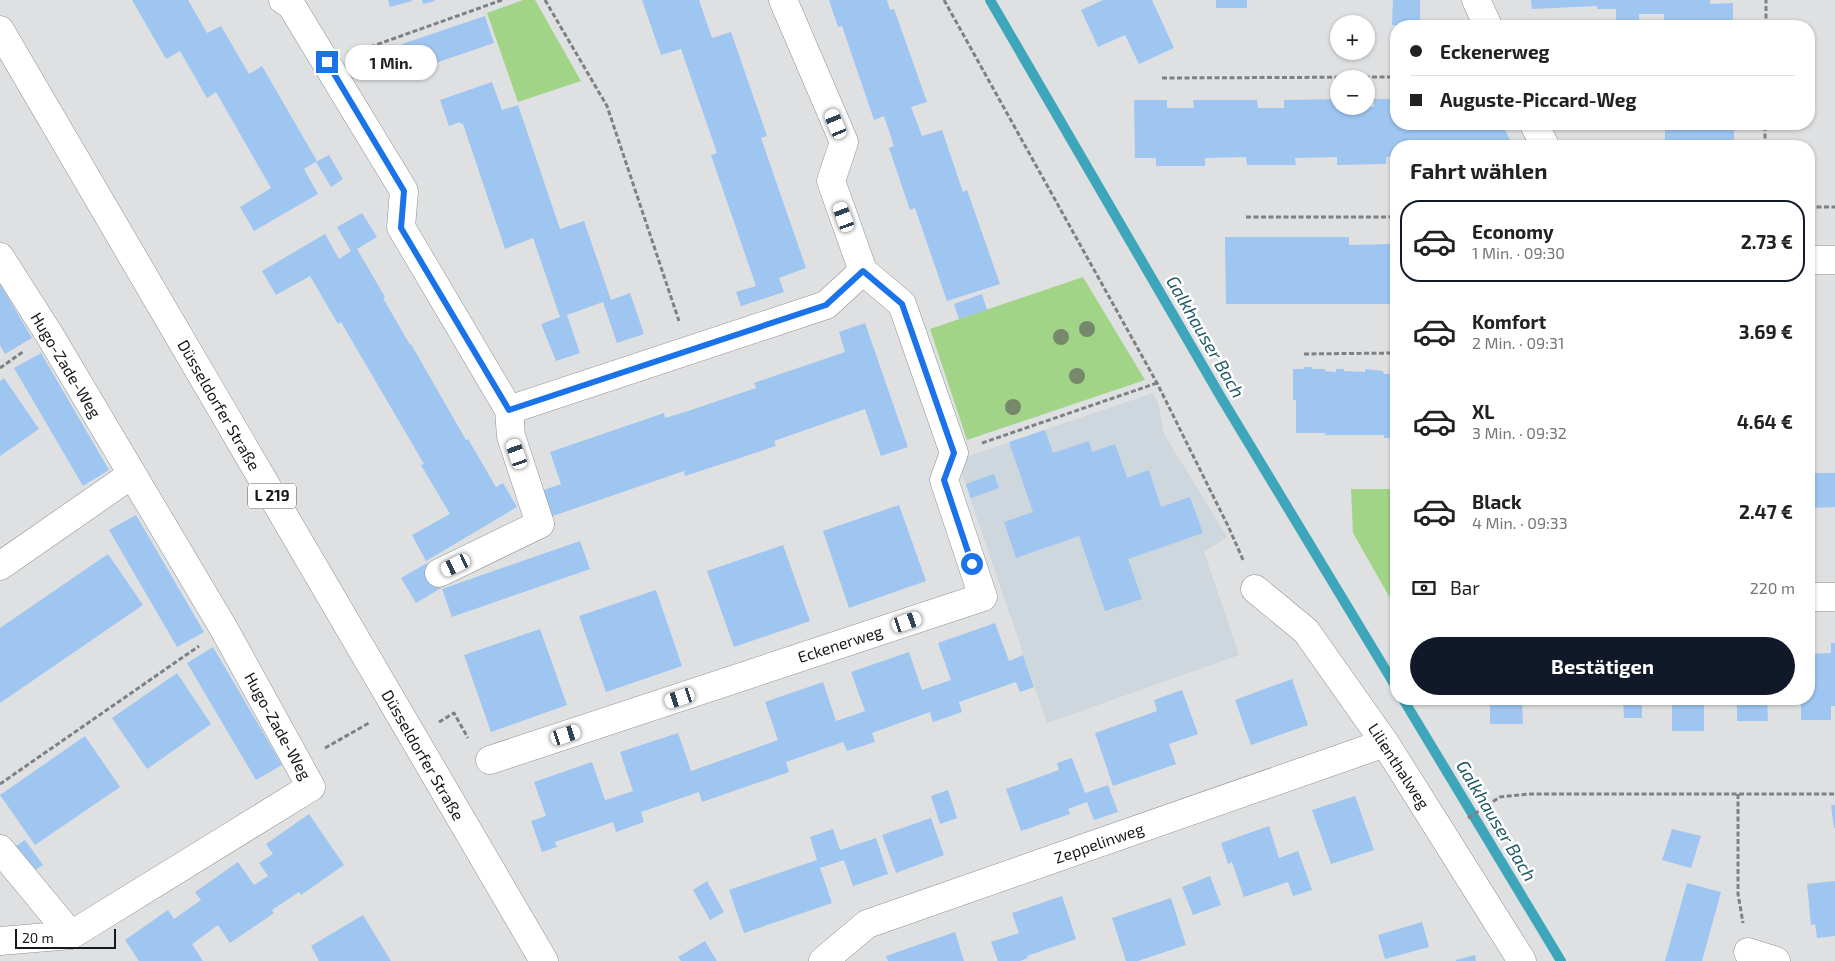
<!DOCTYPE html>
<html lang="de">
<meta charset="utf-8">
<style>
:root{--surface:#fff;--page:#f6f6f6;--text:#222;--muted:#767676;--line:#e0e0e0;--accent:#111827}
body{margin:0;font-family:"Exo 2",sans-serif;background:var(--page);color:var(--text);height:100vh;display:flex;flex-direction:column;font-size:19px;white-space:nowrap}
*{box-sizing:border-box;margin:0}
p{font-size:16px;color:var(--muted)}
.icon{flex:none;width:28px;height:28px;fill:none;stroke:currentColor;stroke-width:2;stroke-linecap:round;stroke-linejoin:round}
.map{position:relative;flex:1;overflow:hidden}
.side{position:absolute;left:1390px;top:140px;width:425px;height:565px;display:flex;flex-direction:column;background:var(--surface);border-radius:20px;box-shadow:0 1px 4px #0004}
.side>*{flex:none}
.guide{position:absolute;left:1390px;top:20px;width:425px;height:110px;border-radius:20px;box-shadow:0 1px 4px #0004;display:grid;align-content:center;height:110px;padding:0 20px;background:var(--surface)}
.controls{position:absolute;left:1330px;top:15px;display:grid;gap:10px}
.controls a{display:grid;place-items:center;width:45px;height:45px;border-radius:50%;background:var(--surface);box-shadow:0 1px 4px #0004;font-size:25px}
.scale{position:absolute;left:15px;bottom:12px;width:101px;box-sizing:border-box;padding-left:5px;border:2px solid #171819;border-top:0;font-size:14px;line-height:18px;white-space:nowrap;color:#171819;-webkit-text-stroke:4px #fff;paint-order:stroke}
.end{position:absolute;width:22px;height:22px;margin:-11px;border:6px solid #1a73e8;background:#fff;box-shadow:0 0 0 2px #fff}
.from{border-radius:50%}
.bubble{position:absolute;height:35px;border-radius:18px;background:var(--surface);box-shadow:0 1px 4px #0004;font-size:16px;font-weight:700;line-height:35px;text-align:center}
.car{position:absolute;width:15px;height:30px;margin:-15px -8px;border-radius:6px;box-shadow:0 0 4px 1px #0007;background:linear-gradient(#fff 24%,#345 0 40%,#fff 0 76%,#345 0 86%,#fff 0)}
.guide b{display:flex;align-items:center;gap:18px;height:48px;font-size:19px}
.guide b+b{border-top:1px solid var(--line)}
.guide i{width:12px;height:12px;background:var(--text)}
ul{padding:0;list-style:none}
li{display:flex;align-items:center;gap:15px;height:82px;margin:0 10px 8px;padding:0 10px;border:2px solid transparent;border-radius:20px}
li div{flex:1}
li b{display:block;font-size:19px}
li em{font-style:normal;font-weight:700}
li.active{border-color:var(--accent)}
li>.icon{width:45px;height:45px;stroke-width:1.5}
h2{padding:0 20px;font-size:22px;line-height:60px}
.pay{display:flex;align-items:center;gap:12px;height:55px;padding:0 20px;font-size:19px}
.pay p{margin-inline-start:auto}
.primary-button{display:flex;gap:10px;margin-top:auto;padding:10px 20px}
.primary-button a{flex:1;height:58px;border-radius:30px;background:var(--accent);color:#fff;font-size:20px;font-weight:700;line-height:58px;text-align:center}
.map>svg:first-child{display:block}
</style>
<div class="map">
<svg width="1835" height="961" viewBox="0 0 1835 961">
<rect width="100%" height="100%" fill="#dee0e2"/>
<!-- built -->
<path fill="#ced6de" d="M 1153,393 L 1158,403 L 1164,434 L 1227,537 L 1204,552 L 1239,655 L 1047,723 L 957,460 Z"/>
<!-- green -->
<path fill="#a2d488" d="M 523,0 L 535,0 L 581,81 L 518,102 L 487,13 Z
M 1083,277 L 1145,380 L 967,440 L 930,329 Z
M 1351,489 L 1396,489 L 1396,605 L 1394,605 L 1353,533 Z"/>
<g fill="none" stroke-linecap="round" stroke-linejoin="round">
<!-- stream -->
<path stroke="#3da6ba" stroke-width="10" d="M 990,0 L 1222,399 L 1396,687
M 1403,699 L 1561,961"/>
</g>
<!-- building -->
<path fill="#9fc6f1" d="M 132,0 L 188,0 L 207,33 L 221,26 L 249,74 L 262,66 L 317,161 L 304,169 L 318,194 L 254,231 L 240,207 L 271,188 L 216,92 L 207,98 L 180,51 L 166,59 Z
M 388,0 L 412,0 L 412,1 L 390,7 Z
M 422,0 L 435,0 L 435,1 L 423,4 Z
M 642,0 L 699,0 L 712,38 L 731,32 L 767,136 L 761,138 L 806,268 L 779,278 L 784,292 L 741,306 L 736,292 L 756,286 L 711,155 L 717,153 L 681,49 L 661,55 Z
M 829,0 L 887,0 L 890,10 L 894,9 L 927,102 L 911,107 L 922,136 L 942,130 L 963,192 L 967,190 L 1000,284 L 947,301 L 915,208 L 910,210 L 889,148 L 894,146 L 884,116 L 874,120 L 842,26 L 838,27 Z
M 1103,0 L 1152,0 L 1174,48 L 1139,64 L 1125,35 L 1098,47 L 1081,10 Z
M 1216,0 L 1247,0 L 1247,8 L 1216,8 Z
M 1393,0 L 1420,0 L 1420,26 L 1392,25 Z
M 1531,0 L 1710,0 L 1710,4 L 1733,3 L 1733,26 L 1664,26 L 1664,14 L 1639,14 L 1639,22 L 1616,22 L 1616,9 L 1597,9 L 1597,6 L 1532,9 Z
M 485,16 L 494,43 L 412,71 L 402,44 Z
M 492,82 L 502,110 L 518,105 L 560,229 L 584,221 L 611,300 L 630,293 L 644,334 L 617,343 L 603,302 L 567,315 L 580,353 L 556,361 L 541,324 L 560,317 L 533,238 L 505,249 L 463,124 L 461,124 L 460,122 L 449,126 L 440,100 Z
M 1339,99 L 1339,106 L 1374,107 L 1374,99 L 1396,99 L 1396,124 L 1502,124 L 1513,146 L 1396,146 L 1396,157 L 1386,157 L 1386,164 L 1337,165 L 1337,157 L 1295,158 L 1296,165 L 1247,165 L 1246,157 L 1205,158 L 1205,166 L 1156,166 L 1156,158 L 1135,158 L 1134,100 L 1167,100 L 1167,108 L 1194,108 L 1193,100 L 1257,100 L 1258,108 L 1284,108 L 1284,100 Z
M 1665,124 L 1734,124 L 1734,146 L 1665,146 Z
M 329,155 L 343,179 L 331,187 L 316,162 Z
M 362,213 L 377,237 L 357,249 L 385,297 L 383,298 L 410,345 L 411,344 L 466,440 L 468,439 L 496,487 L 503,483 L 517,507 L 426,561 L 412,535 L 450,514 L 421,465 L 424,464 L 341,322 L 338,324 L 310,276 L 276,295 L 262,271 L 325,234 L 339,259 L 351,251 L 337,227 Z
M 1225,237 L 1349,237 L 1349,245 L 1396,244 L 1396,304 L 1226,304 Z
M 0,284 L 32,338 L 5,354 L 0,345 Z
M 982,294 L 987,310 L 959,319 L 954,304 Z
M 865,323 L 908,447 L 881,456 L 865,409 L 774,441 L 776,446 L 685,476 L 684,471 L 547,518 L 538,492 L 561,484 L 550,452 L 664,413 L 665,418 L 688,411 L 756,388 L 754,383 L 845,352 L 839,332 Z
M 41,353 L 109,470 L 83,486 L 14,368 Z
M 1304,367 L 1312,367 L 1312,369 L 1325,369 L 1325,371 L 1336,372 L 1336,369 L 1344,369 L 1344,371 L 1365,372 L 1365,369 L 1383,371 L 1384,374 L 1394,374 L 1394,372 L 1396,371 L 1396,438 L 1384,438 L 1384,435 L 1325,435 L 1325,433 L 1296,433 L 1296,400 L 1293,400 L 1293,369 L 1304,369 Z
M 4,378 L 39,429 L 0,456 L 0,381 Z
M 1045,430 L 1053,453 L 1089,441 L 1092,452 L 1115,444 L 1127,478 L 1149,470 L 1161,507 L 1190,497 L 1203,533 L 1128,559 L 1142,599 L 1105,611 L 1079,536 L 1016,558 L 1004,522 L 1033,512 L 1009,442 Z
M 1809,473 L 1835,473 L 1835,507 L 1809,508 Z
M 994,474 L 999,488 L 971,498 L 966,484 Z
M 899,505 L 926,581 L 849,608 L 823,531 Z
M 136,515 L 204,632 L 177,647 L 109,530 Z
M 580,541 L 590,569 L 452,617 L 442,589 Z
M 783,545 L 810,621 L 734,647 L 707,571 Z
M 108,554 L 143,605 L 0,703 L 0,628 Z
M 427,563 L 441,588 L 416,603 L 401,578 Z
M 656,590 L 682,666 L 606,692 L 579,616 Z
M 995,623 L 1009,661 L 1023,655 L 1034,687 L 1020,692 L 1016,682 L 959,702 L 962,712 L 933,722 L 930,712 L 872,733 L 875,742 L 847,751 L 843,742 L 786,762 L 789,772 L 702,802 L 699,792 L 641,812 L 644,822 L 616,832 L 613,822 L 555,842 L 557,847 L 542,852 L 531,821 L 546,816 L 534,782 L 592,762 L 605,800 L 612,798 L 633,791 L 620,752 L 678,733 L 691,771 L 728,758 L 778,740 L 765,702 L 823,682 L 836,721 L 857,714 L 865,711 L 851,672 L 909,652 L 922,690 L 951,680 L 938,643 Z
M 540,629 L 567,705 L 491,732 L 464,655 Z
M 1831,643 L 1835,643 L 1835,706 L 1831,706 L 1831,720 L 1801,720 L 1801,701 L 1767,701 L 1768,721 L 1737,721 L 1737,703 L 1704,704 L 1704,731 L 1672,731 L 1672,703 L 1642,703 L 1642,718 L 1624,718 L 1623,699 L 1809,699 L 1809,654 L 1831,653 Z
M 213,647 L 282,765 L 256,780 L 187,663 Z
M 177,673 L 211,724 L 147,769 L 112,718 Z
M 1292,679 L 1308,725 L 1251,745 L 1235,700 Z
M 1182,690 L 1198,734 L 1169,744 L 1176,764 L 1113,786 L 1095,733 L 1157,711 L 1154,700 Z
M 1490,699 L 1522,699 L 1523,724 L 1490,724 Z
M 85,736 L 120,787 L 35,845 L 0,795 Z
M 1072,758 L 1085,793 L 1108,785 L 1118,812 L 1094,820 L 1087,802 L 1068,809 L 1070,814 L 1021,831 L 1006,789 L 1059,770 L 1057,763 Z
M 948,790 L 957,818 L 940,824 L 931,796 Z
M 1355,796 L 1374,850 L 1331,864 L 1312,810 Z
M 1831,805 L 1835,805 L 1835,828 L 1834,828 Z
M 309,814 L 344,865 L 301,895 L 299,892 L 272,910 L 274,913 L 230,943 L 218,925 L 192,944 L 203,961 L 139,961 L 125,940 L 168,910 L 174,919 L 194,905 L 201,900 L 195,892 L 238,862 L 254,885 L 268,876 L 259,863 L 273,854 L 266,844 Z
M 931,818 L 944,855 L 896,873 L 882,835 Z
M 1269,826 L 1279,858 L 1298,851 L 1312,890 L 1293,896 L 1288,882 L 1244,897 L 1232,862 L 1228,864 L 1221,843 Z
M 833,829 L 840,850 L 876,838 L 888,874 L 853,886 L 844,860 L 820,868 L 832,903 L 744,933 L 729,890 L 817,860 L 810,837 Z
M 1672,829 L 1701,836 L 1691,868 L 1662,860 Z
M 25,840 L 43,865 L 30,873 L 13,848 Z
M 1210,876 L 1221,905 L 1193,915 L 1182,887 Z
M 707,881 L 724,912 L 710,920 L 693,890 Z
M 1835,881 L 1835,936 L 1817,938 L 1815,924 L 1811,925 L 1807,884 Z
M 1687,883 L 1721,892 L 1702,961 L 1665,961 Z
M 1062,896 L 1076,939 L 1027,956 L 1028,958 L 1020,961 L 998,961 L 991,942 L 1019,933 L 1012,913 Z
M 1171,898 L 1186,945 L 1138,961 L 1126,961 L 1112,918 Z
M 363,915 L 391,961 L 319,961 L 311,946 Z
M 1422,922 L 1429,947 L 1385,959 L 1378,935 Z
M 955,932 L 964,961 L 888,961 L 886,956 Z
M 705,941 L 717,961 L 681,961 L 678,957 Z
M 1475,955 L 1476,961 L 1456,961 L 1456,960 Z"/>
<g fill="none" stroke-linecap="round" stroke-linejoin="round">
<defs>
<path id="minor" d="M 283,0 L 291,5 L 404,191 L 401,227 L 509,410 L 826,305 L 863,271 L 831,181 L 844,142 L 783,0
M 1476,0 L 1488,26
M 1534,124 L 1545,146
M 0,257 L 49,334 L 224,629 L 311,787 L 71,935 L 0,941
M 1809,260 L 1835,260
M 0,566 L 131,475
M 439,573 L 540,524 L 511,436 L 509,410
M 1255,589 L 1306,631 L 1385,743 L 1522,961
M 1809,597 L 1835,597
M 490,760 L 983,597 L 944,480 L 954,453 L 902,304 L 863,271
M 0,849 L 71,935
M 1748,952 L 1776,961
M 823,961 L 867,924 L 1385,743"/>
<path id="major" d="M 0,30 L 544,961"/>
</defs>
<!-- minor casing -->
<use href="#minor" stroke="#8e9092" stroke-width="29"/>
<!-- major casing -->
<use href="#major" stroke="#8e9092" stroke-width="29"/>
<!-- path -->
<path stroke="#7f8082" stroke-width="3" stroke-dasharray="5 2.5" stroke-linecap="butt" d="M 545,0 L 607,106 L 679,321
M 944,0 L 1157,383 L 1229,528 L 1244,562
M 1766,26 L 1766,0
M 356,52 L 502,0
M 1162,78 L 1396,77
M 1765,146 L 1765,124
M 1809,207 L 1835,207
M 1246,217 L 1396,217
M 1304,354 L 1396,353
M 0,368 L 24,351
M 982,443 L 1157,383
M 439,722 L 454,713 L 468,738
M 325,748 L 369,723
M 0,784 L 199,646
M 1738,794 L 1738,894 L 1743,923
M 1468,818 L 1500,797 L 1529,794 L 1835,794"/>
<!-- minor -->
<use href="#minor" stroke="#fff" stroke-width="28"/>
<!-- major -->
<use href="#major" stroke="#fff" stroke-width="28"/>
</g>
<!-- trees -->
<g fill="#76896a">
<circle cx="1087" cy="329" r="8"/>
<circle cx="1061" cy="337" r="8"/>
<circle cx="1077" cy="376" r="8"/>
<circle cx="1013" cy="407" r="8"/>
</g>
<g fill="none" stroke-linecap="round" stroke-linejoin="round">
<!-- route -->
<path stroke="#1a73e8" stroke-width="6" d="M 327,62 L 404,191 L 401,228 L 509,410 L 826,305 L 863,271 L 902,304 L 954,453 L 944,480 L 972,564"/>
</g>
<g text-anchor="middle" stroke-width="5" stroke-linejoin="round" paint-order="stroke">
<!-- shield labels -->
<rect fill="#fff" stroke="#5d5d5e" stroke-width="1" x="248" y="483.5" width="48" height="25" rx="4"/>
<g font-size="15" font-weight="bold" fill="#171819">
<text x="272" y="501">L 219</text>
</g>
<!-- street labels -->
<g font-size="16" fill="#171819" stroke="#fff">
<text transform="translate(66 365) rotate(59)" y="6">Hugo-Zade-Weg</text>
<text transform="translate(219 405) rotate(60)" y="6">Düsseldorfer Straße</text>
<text transform="translate(840 644) rotate(-18)" y="6">Eckenerweg</text>
<text transform="translate(278 726) rotate(61)" y="6">Hugo-Zade-Weg</text>
<text transform="translate(423 755) rotate(60)" y="6">Düsseldorfer Straße</text>
<text transform="translate(1399 766) rotate(57)" y="6">Lilienthalweg</text>
<text transform="translate(1099 843) rotate(-19)" y="6">Zeppelinweg</text>
</g>
<!-- water labels -->
<g font-size="18" font-style="italic" fill="#215a65" stroke="#fff">
<text transform="translate(1205 337) rotate(60)" y="6">Galkhauser Bach</text>
<text transform="translate(1496 821) rotate(59)" y="6">Galkhauser Bach</text>
</g>
</g>
</svg>
<div class="controls">
<a>+</a>
<a>−</a>
</div>
<div class="scale">20 m</div>
<i class="end from" style="left:972px;top:564px"></i>
<i class="end" style="left:327px;top:62px"></i>
<div class="bubble" style="left:345px;top:45px;width:92px">1 Min.</div>
<i class="car" style="left:836px;top:124px;rotate:337deg"></i>
<i class="car" style="left:844px;top:217px;rotate:340deg"></i>
<i class="car" style="left:517px;top:454px;rotate:341deg"></i>
<i class="car" style="left:456px;top:565px;rotate:244deg"></i>
<i class="car" style="left:907px;top:622px;rotate:71deg"></i>
<i class="car" style="left:680px;top:698px;rotate:252deg"></i>
<i class="car" style="left:566px;top:735px;rotate:72deg"></i>
<div class="guide">
<b><i class="from"></i>Eckenerweg</b>
<b><i></i>Auguste-Piccard-Weg</b>
</div>
<section class="side">
<h2>Fahrt wählen</h2>
<ul>
<li class="active"><svg class="icon" aria-label="car" viewBox="0 0 24 24"><path d="M5 17H2v-5l4-1 3-4h7l3 4 3 1v5h-3M9 17h6M6 11h13"/><circle cx="7" cy="17" r="2"/><circle cx="17" cy="17" r="2"/></svg><div><b>Economy</b><p>1 Min. · 09:30</p></div><em>2.73 €</em></li>
<li><svg class="icon" aria-label="car" viewBox="0 0 24 24"><path d="M5 17H2v-5l4-1 3-4h7l3 4 3 1v5h-3M9 17h6M6 11h13"/><circle cx="7" cy="17" r="2"/><circle cx="17" cy="17" r="2"/></svg><div><b>Komfort</b><p>2 Min. · 09:31</p></div><em>3.69 €</em></li>
<li><svg class="icon" aria-label="car" viewBox="0 0 24 24"><path d="M5 17H2v-5l4-1 3-4h7l3 4 3 1v5h-3M9 17h6M6 11h13"/><circle cx="7" cy="17" r="2"/><circle cx="17" cy="17" r="2"/></svg><div><b>XL</b><p>3 Min. · 09:32</p></div><em>4.64 €</em></li>
<li><svg class="icon" aria-label="car" viewBox="0 0 24 24"><path d="M5 17H2v-5l4-1 3-4h7l3 4 3 1v5h-3M9 17h6M6 11h13"/><circle cx="7" cy="17" r="2"/><circle cx="17" cy="17" r="2"/></svg><div><b>Black</b><p>4 Min. · 09:33</p></div><em>2.47 €</em></li>
</ul>
<div class="pay"><svg class="icon" aria-label="cash" viewBox="0 0 24 24"><path d="M3 7h18v10H3z"/><circle cx="12" cy="12" r="2"/></svg>Bar<p>220 m</p></div>
<div class="primary-button"><a>Bestätigen</a></div>
</section>
</div>
